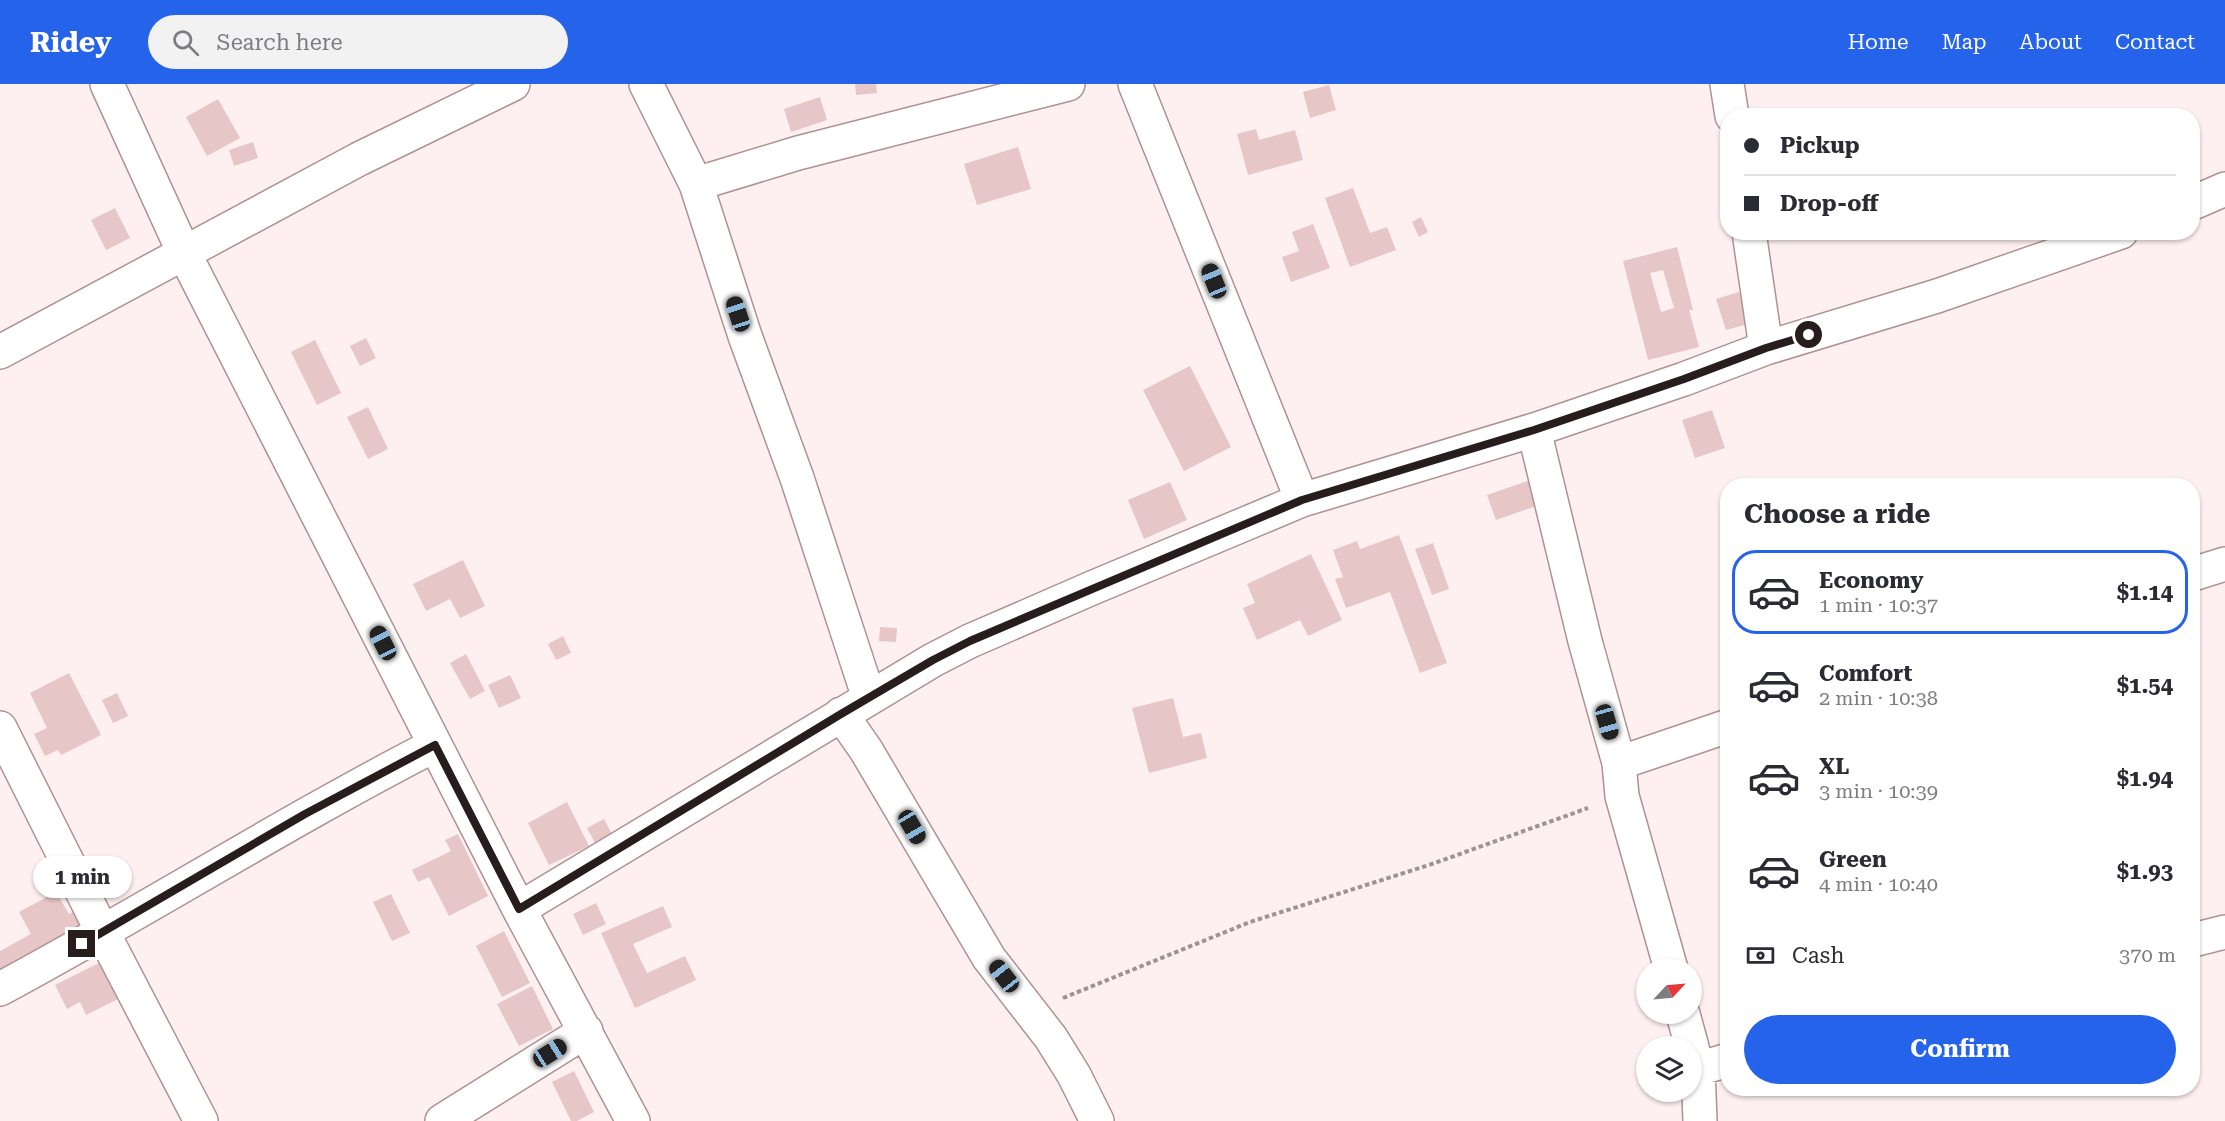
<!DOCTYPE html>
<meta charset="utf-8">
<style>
:root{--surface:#fff;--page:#f2f2f3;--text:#2b2b33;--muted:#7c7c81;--line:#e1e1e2;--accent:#2563eb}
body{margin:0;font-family:"Roboto Serif",serif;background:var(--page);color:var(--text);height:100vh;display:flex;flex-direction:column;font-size:22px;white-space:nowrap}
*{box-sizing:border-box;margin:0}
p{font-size:20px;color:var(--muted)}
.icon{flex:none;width:33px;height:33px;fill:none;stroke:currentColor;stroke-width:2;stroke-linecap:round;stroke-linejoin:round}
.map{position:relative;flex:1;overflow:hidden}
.sheet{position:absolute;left:1720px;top:394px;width:480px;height:618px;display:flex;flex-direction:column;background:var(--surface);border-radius:24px;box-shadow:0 2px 4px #0004}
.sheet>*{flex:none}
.guide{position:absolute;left:1720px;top:24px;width:480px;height:132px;border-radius:24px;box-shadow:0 2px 4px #0004;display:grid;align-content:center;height:132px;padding:0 24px;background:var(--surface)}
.needle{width:39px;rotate:64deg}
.tools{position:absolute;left:1636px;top:874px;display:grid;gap:12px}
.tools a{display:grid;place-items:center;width:66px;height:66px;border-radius:50%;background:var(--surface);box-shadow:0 2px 4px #0004;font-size:30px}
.end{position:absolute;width:27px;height:27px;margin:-14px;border:8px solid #281d1d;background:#fff;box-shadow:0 0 0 3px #fff}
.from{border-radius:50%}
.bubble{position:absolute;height:42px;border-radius:21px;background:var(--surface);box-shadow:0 2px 4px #0004;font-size:20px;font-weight:700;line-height:42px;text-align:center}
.car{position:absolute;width:18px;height:36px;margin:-18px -9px;border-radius:8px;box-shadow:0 0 4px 2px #0007;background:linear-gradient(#222 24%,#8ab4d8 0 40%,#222 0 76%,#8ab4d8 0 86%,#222 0)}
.guide b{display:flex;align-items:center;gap:21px;height:57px;font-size:22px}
.guide b+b{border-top:2px solid var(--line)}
.guide i{width:15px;height:15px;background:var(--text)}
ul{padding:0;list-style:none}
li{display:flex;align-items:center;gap:18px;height:84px;margin:0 12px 9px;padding:0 12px;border:3px solid transparent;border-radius:24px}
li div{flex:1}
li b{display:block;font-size:22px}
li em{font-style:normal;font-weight:700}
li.active{border-color:var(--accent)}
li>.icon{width:54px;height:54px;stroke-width:1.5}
h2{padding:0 24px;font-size:27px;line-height:72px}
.pay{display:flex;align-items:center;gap:15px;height:66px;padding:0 24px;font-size:22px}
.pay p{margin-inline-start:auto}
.button{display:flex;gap:12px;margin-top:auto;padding:12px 24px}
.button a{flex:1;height:69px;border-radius:36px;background:var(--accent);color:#fff;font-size:24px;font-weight:700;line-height:69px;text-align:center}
header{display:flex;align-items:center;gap:36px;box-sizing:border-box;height:84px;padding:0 30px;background:var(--accent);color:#fff}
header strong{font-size:28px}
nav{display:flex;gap:33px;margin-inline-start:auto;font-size:21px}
.search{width:420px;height:54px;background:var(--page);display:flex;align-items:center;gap:15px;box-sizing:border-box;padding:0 21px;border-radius:33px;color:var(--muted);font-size:22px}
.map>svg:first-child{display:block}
</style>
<header>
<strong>Ridey</strong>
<div class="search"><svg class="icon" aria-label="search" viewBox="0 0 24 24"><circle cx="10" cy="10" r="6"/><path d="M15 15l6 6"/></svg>Search here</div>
<nav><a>Home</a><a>Map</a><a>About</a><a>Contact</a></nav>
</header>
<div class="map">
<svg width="2225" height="1037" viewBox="0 0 2225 1037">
<rect width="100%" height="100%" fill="#fef0f1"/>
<!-- building -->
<path fill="#e6c6c6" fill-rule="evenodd" d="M 855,0 L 876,0 L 877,9 L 856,11 Z
M 1329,1 L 1336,26 L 1310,34 L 1303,8 Z
M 820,13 L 827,36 L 791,48 L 784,25 Z
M 218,15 L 240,54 L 207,72 L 186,33 Z
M 1256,45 L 1259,56 L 1295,46 L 1303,76 L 1248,91 L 1237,50 Z
M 253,58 L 258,74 L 234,82 L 229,66 Z
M 1018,63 L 1031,105 L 977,121 L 964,80 Z
M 1353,104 L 1370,149 L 1387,143 L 1396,166 L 1350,183 L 1325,114 Z
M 115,124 L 130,154 L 106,166 L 91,136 Z
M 1421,133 L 1428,148 L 1419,153 L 1412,138 Z
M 1313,140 L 1330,184 L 1291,198 L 1282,173 L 1299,167 L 1292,148 Z
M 1677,163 L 1693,226 L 1689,226 L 1699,263 L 1648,276 L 1623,177 ZM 1663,186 L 1674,224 L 1661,228 L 1650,189 Z
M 1739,208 L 1748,240 L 1726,246 L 1716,215 Z
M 366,254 L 376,274 L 360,282 L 350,262 Z
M 315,256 L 341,309 L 317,321 L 291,268 Z
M 1190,282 L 1231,363 L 1184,387 L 1143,306 Z
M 368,323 L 388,365 L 368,375 L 347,333 Z
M 1712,326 L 1725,364 L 1695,374 L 1682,336 Z
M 1533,395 L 1542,420 L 1496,436 L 1487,411 Z
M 1170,398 L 1187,436 L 1144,455 L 1128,416 Z
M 1399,451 L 1447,579 L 1420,589 L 1390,508 L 1346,524 L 1335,495 L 1343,493 L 1333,466 L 1357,457 L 1360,465 Z
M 1433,459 L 1449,505 L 1432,511 L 1415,465 Z
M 1311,470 L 1342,536 L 1308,552 L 1300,536 L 1257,556 L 1243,524 L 1255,519 L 1247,500 Z
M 463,476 L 485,522 L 460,534 L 450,515 L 426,527 L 413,500 Z
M 880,543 L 897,544 L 896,558 L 879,557 Z
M 563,552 L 571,569 L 556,576 L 548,560 Z
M 466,570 L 485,607 L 470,615 L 450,579 Z
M 69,589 L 101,651 L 61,671 L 58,666 L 45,672 L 34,650 L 47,644 L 30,609 Z
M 510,591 L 521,614 L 499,624 L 488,601 Z
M 117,609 L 128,632 L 113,639 L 102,616 Z
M 1173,614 L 1183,653 L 1201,649 L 1207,674 L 1149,689 L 1132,624 Z
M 567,718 L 589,762 L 549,781 L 528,739 Z
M 604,735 L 613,752 L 596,761 L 587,744 Z
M 458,750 L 488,812 L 449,832 L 429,793 L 418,798 L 412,786 L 451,767 L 445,756 Z
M 56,808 L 69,830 L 76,826 L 88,849 L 6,895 L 0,884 L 0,867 L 31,850 L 19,828 Z
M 391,810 L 410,849 L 392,857 L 373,818 Z
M 596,819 L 606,840 L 583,851 L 573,830 Z
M 663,822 L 672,843 L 633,860 L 647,889 L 685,872 L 696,896 L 635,924 L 601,849 Z
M 504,847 L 530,899 L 502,913 L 476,862 Z
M 99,879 L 118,915 L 86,931 L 80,918 L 67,925 L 55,901 Z
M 532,902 L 553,945 L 519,962 L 497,920 Z
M 574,987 L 594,1028 L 577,1037 L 571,1037 L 552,998 Z"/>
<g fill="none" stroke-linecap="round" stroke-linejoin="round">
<defs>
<path id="minor" d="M 107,0 L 184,169 L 519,825 L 633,1037
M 646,0 L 696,100 L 745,252 L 797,394 L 869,614
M 1135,0 L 1302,416
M 1727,0 L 1732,32
M 696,100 L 798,69 L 1068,0
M 2193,119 L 2225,105
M 1749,148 L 1766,264
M 0,268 L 359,75 L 513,0
M 1534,346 L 1585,557 L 1619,679 L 1622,712 L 1671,885
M 2193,490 L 2225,480
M 841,630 L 866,666 L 989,874 L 1051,954 L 1074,991 L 1097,1037
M 0,644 L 103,849 L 201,1037
M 1619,679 L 1728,642
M 519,825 L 933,576 L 970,557 L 1092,504 L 1302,416 L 1534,346 L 1684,295 L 1766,264 L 1937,212 L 2121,148
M 2193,856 L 2225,848
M 0,905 C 147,826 287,737 435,661
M 1683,930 L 1692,963
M 1692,964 L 1698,985 L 1700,1037
M 1698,985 L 1728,976
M 442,1037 L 586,947"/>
</defs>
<!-- minor casing -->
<use href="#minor" stroke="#b09192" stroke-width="36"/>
<!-- path -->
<path stroke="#9f9293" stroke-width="4" stroke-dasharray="4.5 3" stroke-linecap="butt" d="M 1063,914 L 1250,838 L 1429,781 L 1588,724"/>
<!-- minor -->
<use href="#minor" stroke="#fff" stroke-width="33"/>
</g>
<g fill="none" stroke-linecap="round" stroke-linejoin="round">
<!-- route -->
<path stroke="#281d1d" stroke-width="8" d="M 82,860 L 305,730 L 435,661 L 519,825 L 841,630 L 933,576 L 970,557 L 1302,416 L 1534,346 L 1684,295 L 1766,264 L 1809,251"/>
</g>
</svg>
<div class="tools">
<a><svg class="needle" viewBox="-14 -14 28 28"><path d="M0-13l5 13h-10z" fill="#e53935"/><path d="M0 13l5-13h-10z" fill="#7c7c81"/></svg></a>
<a><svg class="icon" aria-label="layers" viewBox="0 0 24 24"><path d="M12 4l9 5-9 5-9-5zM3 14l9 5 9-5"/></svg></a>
</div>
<i class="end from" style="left:1809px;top:251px"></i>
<i class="end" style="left:82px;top:860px"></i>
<div class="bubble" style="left:33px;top:772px;width:99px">1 min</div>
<i class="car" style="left:1214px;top:197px;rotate:338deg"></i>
<i class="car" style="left:738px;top:230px;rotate:342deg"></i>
<i class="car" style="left:383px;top:559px;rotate:333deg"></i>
<i class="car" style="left:1607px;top:638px;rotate:164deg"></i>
<i class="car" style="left:912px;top:743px;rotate:150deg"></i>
<i class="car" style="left:1004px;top:892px;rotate:322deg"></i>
<i class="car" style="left:550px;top:969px;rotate:58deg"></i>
<div class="guide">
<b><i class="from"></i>Pickup</b>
<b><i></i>Drop-off</b>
</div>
<section class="sheet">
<h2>Choose a ride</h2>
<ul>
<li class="active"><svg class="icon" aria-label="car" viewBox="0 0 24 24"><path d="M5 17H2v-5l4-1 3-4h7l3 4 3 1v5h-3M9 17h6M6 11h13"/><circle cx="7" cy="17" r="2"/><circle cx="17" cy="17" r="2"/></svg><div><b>Economy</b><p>1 min · 10:37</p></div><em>$1.14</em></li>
<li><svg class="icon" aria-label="car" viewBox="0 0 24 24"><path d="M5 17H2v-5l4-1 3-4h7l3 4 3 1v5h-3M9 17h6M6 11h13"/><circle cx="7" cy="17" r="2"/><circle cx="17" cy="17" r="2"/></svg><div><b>Comfort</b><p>2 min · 10:38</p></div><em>$1.54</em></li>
<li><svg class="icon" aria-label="car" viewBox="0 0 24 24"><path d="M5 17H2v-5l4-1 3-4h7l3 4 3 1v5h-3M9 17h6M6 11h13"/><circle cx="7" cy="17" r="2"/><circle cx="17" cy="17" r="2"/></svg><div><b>XL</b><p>3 min · 10:39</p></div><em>$1.94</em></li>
<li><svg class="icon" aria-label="car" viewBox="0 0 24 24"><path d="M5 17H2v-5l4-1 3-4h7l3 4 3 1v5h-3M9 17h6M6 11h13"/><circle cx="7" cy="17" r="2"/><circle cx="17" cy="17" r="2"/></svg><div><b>Green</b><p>4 min · 10:40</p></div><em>$1.93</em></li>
</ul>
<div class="pay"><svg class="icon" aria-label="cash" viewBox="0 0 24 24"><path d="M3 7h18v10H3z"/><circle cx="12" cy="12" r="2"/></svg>Cash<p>370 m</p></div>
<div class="button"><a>Confirm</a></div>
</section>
</div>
